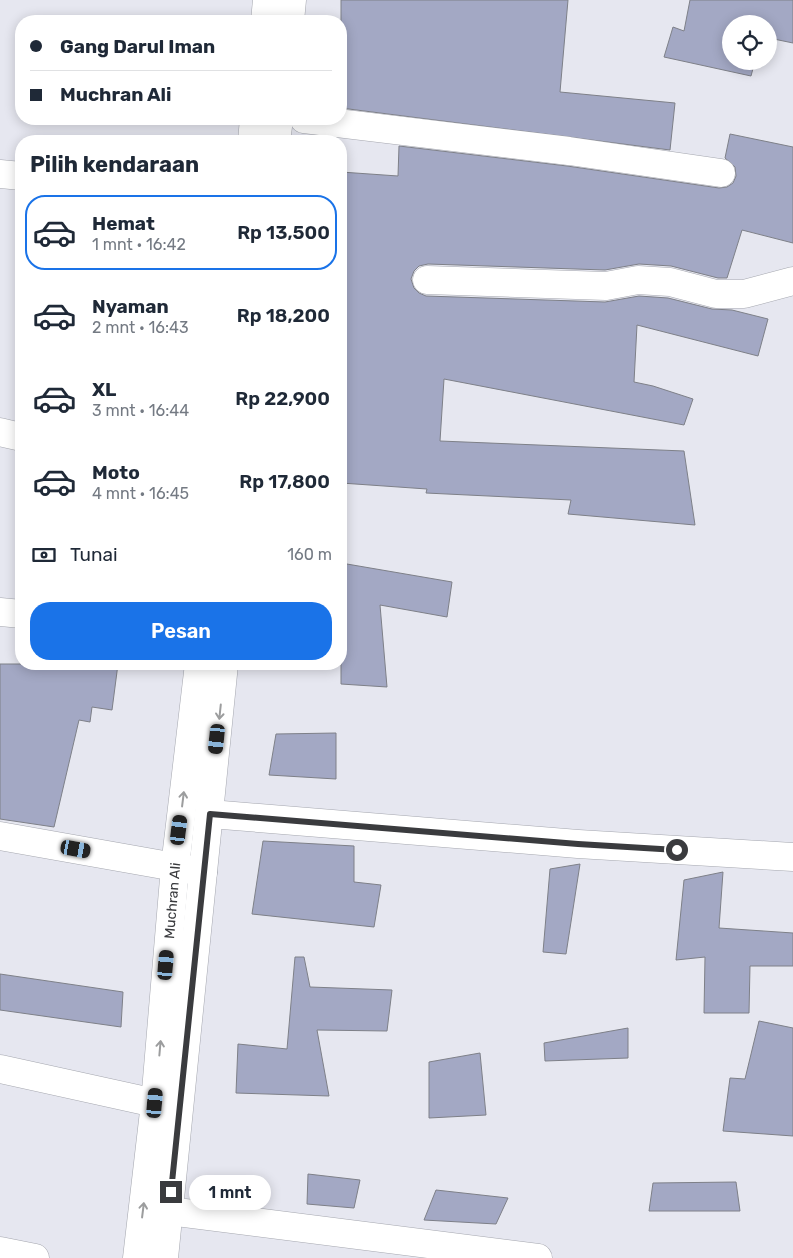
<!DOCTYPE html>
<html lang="id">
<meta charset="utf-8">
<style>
:root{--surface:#fff;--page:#f6f6f7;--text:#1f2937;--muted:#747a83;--line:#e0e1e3;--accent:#1a73e8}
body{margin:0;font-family:Rubik,sans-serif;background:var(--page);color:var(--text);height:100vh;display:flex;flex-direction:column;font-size:19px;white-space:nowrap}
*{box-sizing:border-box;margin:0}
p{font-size:16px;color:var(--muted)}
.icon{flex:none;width:28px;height:28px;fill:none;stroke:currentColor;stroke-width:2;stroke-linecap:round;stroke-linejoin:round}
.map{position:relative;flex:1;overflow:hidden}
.details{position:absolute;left:15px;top:135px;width:332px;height:535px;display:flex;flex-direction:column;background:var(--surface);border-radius:20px;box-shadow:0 2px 12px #0003}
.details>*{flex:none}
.hud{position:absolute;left:15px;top:15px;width:332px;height:110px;border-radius:20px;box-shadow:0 2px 12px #0003;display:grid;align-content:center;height:110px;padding:0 15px;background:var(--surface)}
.tools{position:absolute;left:722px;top:15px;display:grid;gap:10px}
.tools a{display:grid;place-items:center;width:55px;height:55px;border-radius:50%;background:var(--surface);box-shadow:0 2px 12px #0003;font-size:25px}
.end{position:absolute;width:22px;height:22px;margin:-11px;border:6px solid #3a3b3e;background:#fff;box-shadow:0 0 0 2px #fff}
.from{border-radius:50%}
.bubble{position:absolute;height:35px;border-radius:18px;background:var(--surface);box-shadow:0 2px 12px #0003;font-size:16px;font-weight:600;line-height:35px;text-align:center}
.car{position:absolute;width:15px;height:30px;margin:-15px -8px;border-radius:6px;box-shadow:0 0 4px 1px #0007;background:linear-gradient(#222 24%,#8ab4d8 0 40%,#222 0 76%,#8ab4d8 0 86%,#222 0)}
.hud b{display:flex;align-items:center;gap:18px;height:48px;font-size:19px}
.hud b+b{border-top:1px solid var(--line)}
.hud i{width:12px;height:12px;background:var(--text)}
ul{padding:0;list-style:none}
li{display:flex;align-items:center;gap:15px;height:75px;margin:0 10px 8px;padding:0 5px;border:2px solid transparent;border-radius:20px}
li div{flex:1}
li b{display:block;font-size:19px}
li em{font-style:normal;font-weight:600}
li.selected{border-color:var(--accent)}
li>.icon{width:45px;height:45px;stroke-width:1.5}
h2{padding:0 15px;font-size:22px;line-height:60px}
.pay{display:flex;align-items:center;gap:12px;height:55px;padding:0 15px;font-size:19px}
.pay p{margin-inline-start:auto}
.action{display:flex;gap:10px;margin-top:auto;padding:10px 15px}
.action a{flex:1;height:58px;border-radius:20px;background:var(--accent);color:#fff;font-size:20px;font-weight:600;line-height:58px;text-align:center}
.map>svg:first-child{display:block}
</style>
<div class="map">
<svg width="793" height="1258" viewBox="0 0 793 1258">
<rect width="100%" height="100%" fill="#e6e7f0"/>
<!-- building -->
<path fill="#a3a8c4" stroke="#7e8088" d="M 341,0 L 568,0 L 560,92 L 675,103 L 670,150 L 341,108 Z
M 690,0 L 793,0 L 793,43 L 769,38 L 769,24 L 731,24 L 731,61 L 755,61 L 751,76 L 664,57 L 673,27 L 684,31 Z
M 730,134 L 793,147 L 793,243 L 742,230 L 727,278 L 718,278 L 671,266 L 639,264 L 605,270 L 428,264 L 419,266 L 414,271 L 411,279 L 414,288 L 419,293 L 426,296 L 605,302 L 639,296 L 668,298 L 712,309 L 732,310 L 768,319 L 758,356 L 637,325 L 634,382 L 653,386 L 693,399 L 684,425 L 444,379 L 440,441 L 684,451 L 695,525 L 568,514 L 571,500 L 426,493 L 427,489 L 341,483 L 341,172 L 398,176 L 399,146 L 567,166 L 719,188 L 727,187 L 733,183 L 736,176 L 735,167 L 725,158 Z
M 341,563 L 452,582 L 447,617 L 380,605 L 387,687 L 341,684 Z
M 0,664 L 118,664 L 112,710 L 92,707 L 90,722 L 79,720 L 54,827 L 0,819 Z
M 336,733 L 336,779 L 269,775 L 276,734 Z
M 263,841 L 354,846 L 354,882 L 381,885 L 374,927 L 252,914 Z
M 580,864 L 566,954 L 543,952 L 550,869 Z
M 723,872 L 719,928 L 793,933 L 793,966 L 750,966 L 749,1013 L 704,1013 L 705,957 L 676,960 L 684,880 Z
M 295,957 L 304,957 L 310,987 L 392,990 L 387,1031 L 317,1030 L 329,1096 L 236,1093 L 238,1044 L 287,1049 Z
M 0,974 L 123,992 L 121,1027 L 0,1010 Z
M 759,1021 L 793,1028 L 793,1136 L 723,1131 L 730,1078 L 745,1079 Z
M 628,1028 L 628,1058 L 545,1061 L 544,1043 Z
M 480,1053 L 486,1115 L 429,1118 L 429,1062 Z
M 308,1174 L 360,1180 L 354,1208 L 307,1204 Z
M 736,1182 L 740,1211 L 649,1211 L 653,1183 Z
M 436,1190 L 508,1198 L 496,1224 L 424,1220 Z"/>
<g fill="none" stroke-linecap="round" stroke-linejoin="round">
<defs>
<path id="street" d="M 304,119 L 569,151 L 721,173
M 0,174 L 21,176
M 427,280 L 606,286 L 638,280 L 670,282 L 716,294 L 744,294 L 793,281
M 0,432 L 21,437
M 0,612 L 21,614
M 210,814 L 578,844 L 793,857
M 0,836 L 203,872
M 0,1069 L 155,1103
M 169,1211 L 538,1258
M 0,1251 L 35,1258"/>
<g id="secondary">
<path d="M 265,21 L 267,0"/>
<path d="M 290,21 L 292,0"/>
<path d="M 252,141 L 254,119"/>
<path d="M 276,141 L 279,119"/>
<path id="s1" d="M 137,1258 L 155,1103 L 175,867 L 199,664"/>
<path d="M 164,1258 L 224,664"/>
</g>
</defs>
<!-- street casing -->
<use href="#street" stroke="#a5a7af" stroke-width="29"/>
<!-- secondary casing -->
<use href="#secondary" stroke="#a5a7af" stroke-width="29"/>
<!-- street -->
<use href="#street" stroke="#fff" stroke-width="28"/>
<!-- secondary -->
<use href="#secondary" stroke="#fff" stroke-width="28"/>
</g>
<!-- one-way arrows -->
<defs><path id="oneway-shaft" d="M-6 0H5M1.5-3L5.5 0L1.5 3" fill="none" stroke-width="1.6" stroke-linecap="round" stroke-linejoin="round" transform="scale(1.25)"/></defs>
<g stroke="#9c9d9e">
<use href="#oneway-shaft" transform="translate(220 712) rotate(96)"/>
<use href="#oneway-shaft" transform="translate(183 799) rotate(-83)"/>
<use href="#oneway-shaft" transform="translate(160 1048) rotate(-85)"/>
<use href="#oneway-shaft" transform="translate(143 1210) rotate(-83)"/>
</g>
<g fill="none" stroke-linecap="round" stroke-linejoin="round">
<!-- route -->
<path stroke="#3a3b3e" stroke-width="6" d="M 171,1192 L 210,814 L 578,844 L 677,850"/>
</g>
<g text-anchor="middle" stroke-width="4" stroke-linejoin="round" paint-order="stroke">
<!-- street labels -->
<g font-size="14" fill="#3a3b3e" stroke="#f3f4fe">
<text dy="5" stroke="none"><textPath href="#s1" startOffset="359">Muchran Ali</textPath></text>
</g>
</g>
</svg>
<div class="tools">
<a><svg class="icon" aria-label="locate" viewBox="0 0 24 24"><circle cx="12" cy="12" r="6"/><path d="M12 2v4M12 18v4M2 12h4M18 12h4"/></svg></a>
</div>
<i class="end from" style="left:677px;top:850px"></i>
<i class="end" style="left:171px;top:1192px"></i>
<div class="bubble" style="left:189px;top:1175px;width:82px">1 mnt</div>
<i class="car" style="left:217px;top:739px;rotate:186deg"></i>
<i class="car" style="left:179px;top:830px;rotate:7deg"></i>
<i class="car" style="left:76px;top:849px;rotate:100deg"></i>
<i class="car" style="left:166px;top:965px;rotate:5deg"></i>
<i class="car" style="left:155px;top:1103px;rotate:5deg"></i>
<div class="hud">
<b><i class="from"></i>Gang Darul Iman</b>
<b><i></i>Muchran Ali</b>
</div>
<section class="details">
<h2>Pilih kendaraan</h2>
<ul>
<li class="selected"><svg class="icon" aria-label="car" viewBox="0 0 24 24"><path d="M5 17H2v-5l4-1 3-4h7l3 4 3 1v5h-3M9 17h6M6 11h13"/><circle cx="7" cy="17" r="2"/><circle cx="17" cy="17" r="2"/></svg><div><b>Hemat</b><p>1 mnt · 16:42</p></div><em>Rp 13,500</em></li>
<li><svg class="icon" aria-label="car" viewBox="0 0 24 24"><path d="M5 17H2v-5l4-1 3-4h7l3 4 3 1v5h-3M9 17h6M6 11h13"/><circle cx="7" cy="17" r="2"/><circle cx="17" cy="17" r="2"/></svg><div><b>Nyaman</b><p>2 mnt · 16:43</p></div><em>Rp 18,200</em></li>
<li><svg class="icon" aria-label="car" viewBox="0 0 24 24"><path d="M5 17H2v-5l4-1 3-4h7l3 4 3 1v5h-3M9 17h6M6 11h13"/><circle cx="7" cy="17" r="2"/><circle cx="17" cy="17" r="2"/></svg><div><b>XL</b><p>3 mnt · 16:44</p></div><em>Rp 22,900</em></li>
<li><svg class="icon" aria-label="car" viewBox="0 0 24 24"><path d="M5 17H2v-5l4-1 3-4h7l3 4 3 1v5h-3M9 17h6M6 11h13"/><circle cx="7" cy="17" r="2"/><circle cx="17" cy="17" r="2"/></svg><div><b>Moto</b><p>4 mnt · 16:45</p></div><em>Rp 17,800</em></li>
</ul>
<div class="pay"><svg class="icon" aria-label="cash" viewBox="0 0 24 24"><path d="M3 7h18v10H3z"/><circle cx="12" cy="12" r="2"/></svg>Tunai<p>160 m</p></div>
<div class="action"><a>Pesan</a></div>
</section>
</div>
